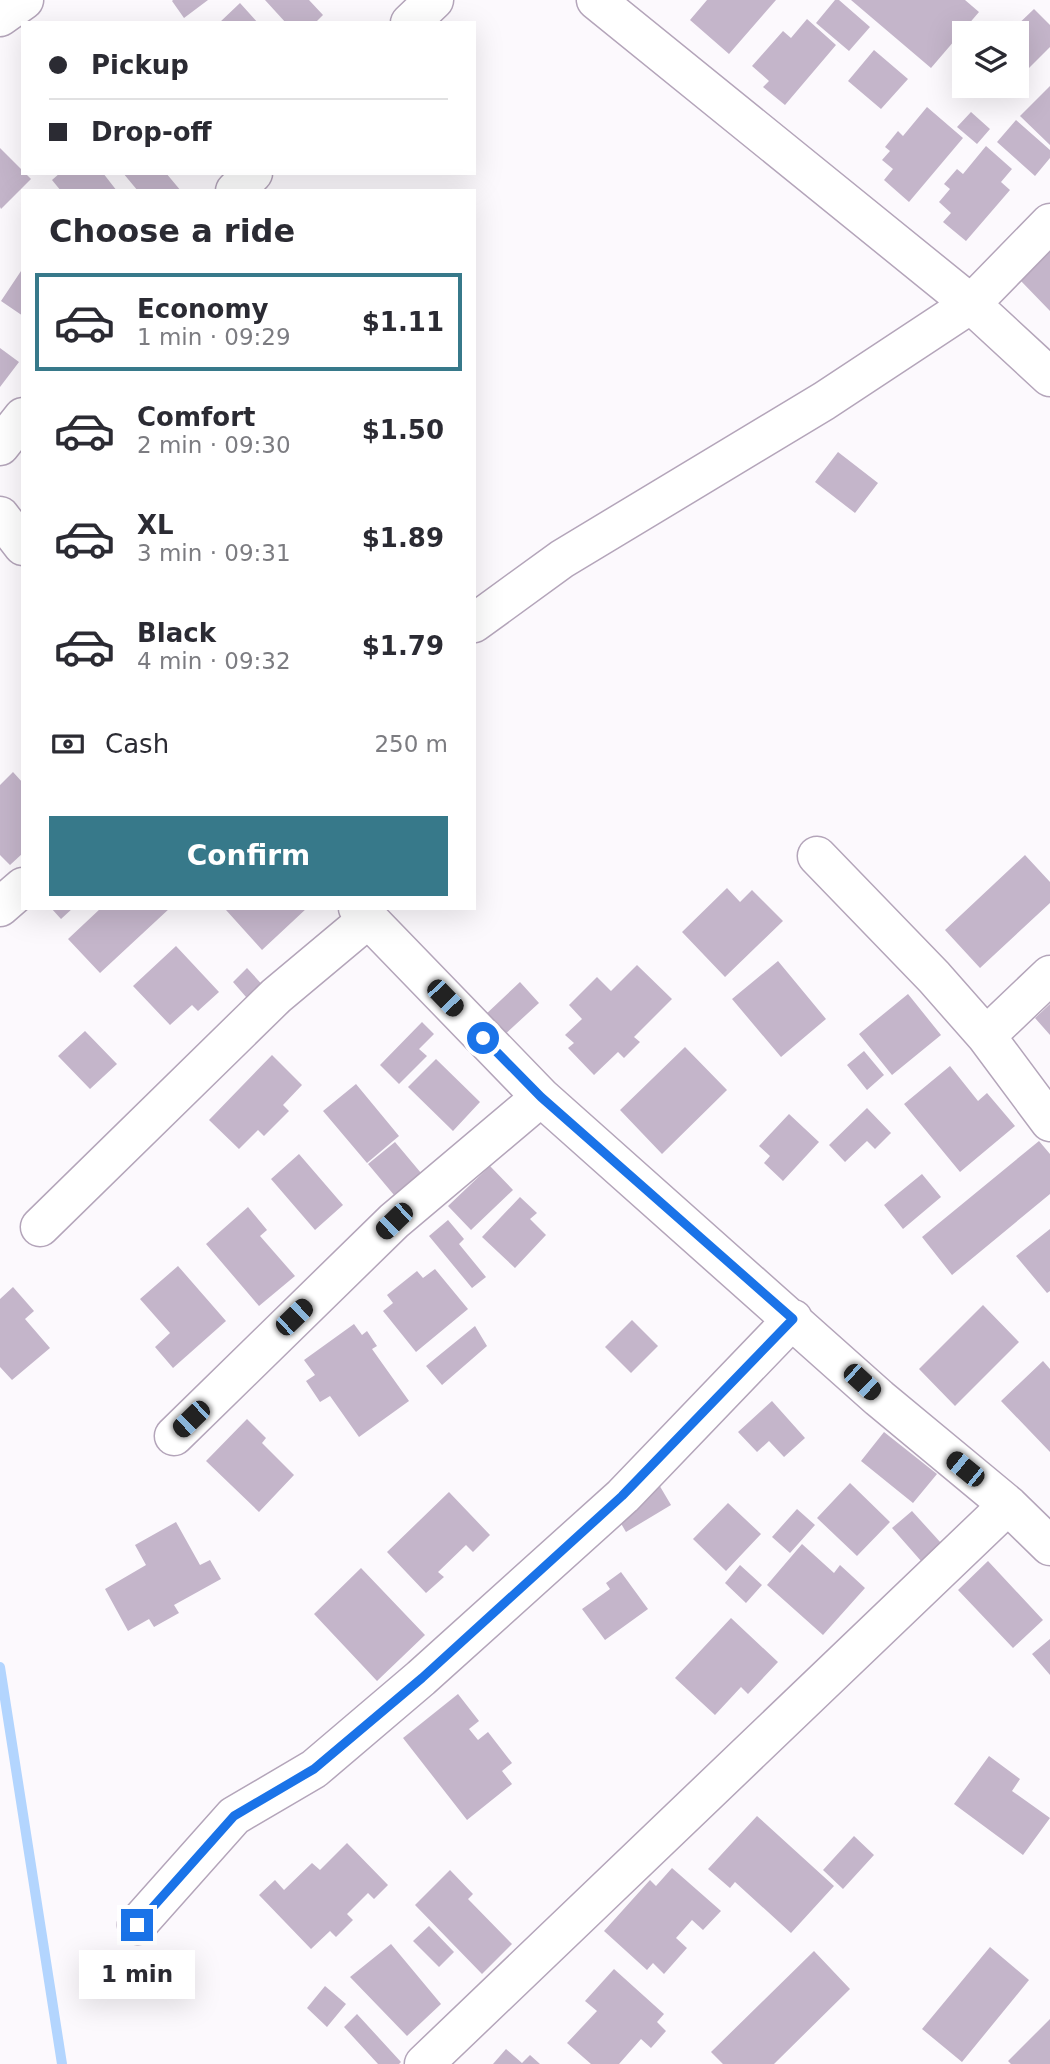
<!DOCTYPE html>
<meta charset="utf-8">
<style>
:root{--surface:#fff;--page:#f7f7f7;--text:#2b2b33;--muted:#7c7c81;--line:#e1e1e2;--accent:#37798a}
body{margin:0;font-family:"DejaVu Sans",sans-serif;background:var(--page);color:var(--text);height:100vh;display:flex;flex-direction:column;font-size:26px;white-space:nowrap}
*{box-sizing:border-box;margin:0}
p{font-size:23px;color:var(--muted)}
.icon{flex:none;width:38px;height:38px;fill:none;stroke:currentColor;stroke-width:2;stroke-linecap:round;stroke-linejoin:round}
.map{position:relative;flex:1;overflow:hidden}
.drawer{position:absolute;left:21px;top:189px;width:455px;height:721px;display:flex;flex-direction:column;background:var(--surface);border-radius:0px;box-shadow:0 7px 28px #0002}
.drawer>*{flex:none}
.hud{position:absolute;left:21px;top:21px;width:455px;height:154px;border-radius:0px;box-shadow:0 7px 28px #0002;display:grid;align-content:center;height:154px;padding:0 28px;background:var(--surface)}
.controls{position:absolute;left:952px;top:21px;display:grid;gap:14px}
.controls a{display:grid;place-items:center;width:77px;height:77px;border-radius:0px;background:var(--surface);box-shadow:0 7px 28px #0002;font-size:35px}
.end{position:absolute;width:32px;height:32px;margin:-16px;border:9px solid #1a73e8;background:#fff;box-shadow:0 0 0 4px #fff}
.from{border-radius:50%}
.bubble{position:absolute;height:49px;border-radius:0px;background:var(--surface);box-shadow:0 7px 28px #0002;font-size:23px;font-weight:700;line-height:49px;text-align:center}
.car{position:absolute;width:21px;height:42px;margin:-21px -10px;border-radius:9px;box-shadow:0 0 5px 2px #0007;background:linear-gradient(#222 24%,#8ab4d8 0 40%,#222 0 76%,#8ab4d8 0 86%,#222 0)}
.hud b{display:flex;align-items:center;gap:24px;height:66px;font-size:26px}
.hud b+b{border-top:2px solid var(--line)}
.hud i{width:18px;height:18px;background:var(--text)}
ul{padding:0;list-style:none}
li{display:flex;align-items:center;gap:21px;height:98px;margin:0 14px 10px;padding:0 14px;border:4px solid transparent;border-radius:0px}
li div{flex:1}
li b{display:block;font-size:26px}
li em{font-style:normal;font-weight:700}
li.on{border-color:var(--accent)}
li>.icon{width:63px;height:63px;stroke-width:1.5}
h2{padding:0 28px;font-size:32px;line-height:84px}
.pay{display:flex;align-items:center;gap:18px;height:77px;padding:0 28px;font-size:26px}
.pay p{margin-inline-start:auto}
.action{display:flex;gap:14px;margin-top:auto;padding:14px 28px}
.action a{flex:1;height:80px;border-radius:0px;background:var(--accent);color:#fff;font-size:28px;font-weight:700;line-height:80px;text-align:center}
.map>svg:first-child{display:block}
</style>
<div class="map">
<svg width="1050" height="2064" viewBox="0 0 1050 2064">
<rect width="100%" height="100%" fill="#fcf9fd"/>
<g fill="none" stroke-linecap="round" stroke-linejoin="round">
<!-- stream -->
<path stroke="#b3d5fe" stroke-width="10" d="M 0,1667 L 62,2064"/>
</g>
<!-- building -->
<path fill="#c4b5ca" d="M 208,0 L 184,18 L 172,1 L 173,0 Z
M 265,0 L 309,0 L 323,15 L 315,23 L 286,23 Z
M 707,0 L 776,0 L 729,54 L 690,20 Z
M 835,0 L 839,0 L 870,27 L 849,51 L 816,23 Z
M 851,0 L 965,0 L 979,12 L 931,68 Z
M 240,3 L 258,23 L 219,23 Z
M 1034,9 L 1050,25 L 1050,47 L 1017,80 L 1017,33 L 1009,33 Z
M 807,19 L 836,45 L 785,105 L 763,87 L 769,81 L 752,66 L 783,31 L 791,38 Z
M 874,50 L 908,79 L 881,109 L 848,81 Z
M 1050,86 L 1050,145 L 1020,116 Z
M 927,107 L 963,138 L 909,202 L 884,180 L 893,169 L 882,160 L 890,151 L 885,147 L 898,131 L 903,136 Z
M 971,112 L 990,129 L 977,144 L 957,127 Z
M 1016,120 L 1050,150 L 1050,158 L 1035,176 L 997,142 Z
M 986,146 L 1012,169 L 1001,182 L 1010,190 L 966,241 L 943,222 L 951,213 L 939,202 L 950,189 L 944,184 L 957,169 L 963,174 Z
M 0,148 L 31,179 L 1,209 L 0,207 Z
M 60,173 L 103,173 L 117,191 L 61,191 L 52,180 Z
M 123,173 L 166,173 L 181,191 L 138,191 Z
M 1050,250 L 1050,311 L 1020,280 Z
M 23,268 L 23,316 L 1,301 Z
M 0,348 L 19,362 L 0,387 Z
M 838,452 L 878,483 L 855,513 L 815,482 Z
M 13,772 L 23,783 L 23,853 L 10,865 L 0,855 L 0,785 Z
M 1025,855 L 1050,882 L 1050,903 L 980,968 L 945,930 Z
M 727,888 L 740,902 L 752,890 L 783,921 L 725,977 L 682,932 Z
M 51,908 L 73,908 L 61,919 Z
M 101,908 L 170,908 L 100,973 L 68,939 Z
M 228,908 L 307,908 L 262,950 L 226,910 Z
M 176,946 L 219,992 L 198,1011 L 192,1005 L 170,1025 L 133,986 Z
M 778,961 L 826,1019 L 781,1057 L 732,999 Z
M 637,965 L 672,999 L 634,1037 L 640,1042 L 624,1058 L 618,1052 L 594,1075 L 568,1048 L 574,1043 L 565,1035 L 582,1019 L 569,1005 L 597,977 L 611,991 Z
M 247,968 L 268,991 L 253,1005 L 233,982 Z
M 520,982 L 539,1003 L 502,1037 L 484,1016 Z
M 908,994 L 941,1035 L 892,1075 L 859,1034 Z
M 1050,1004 L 1050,1035 L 1035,1018 Z
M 422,1022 L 434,1034 L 419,1049 L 427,1056 L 399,1084 L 380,1065 Z
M 85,1031 L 117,1064 L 90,1089 L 58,1056 Z
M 685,1047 L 727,1090 L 662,1154 L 620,1110 Z
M 864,1051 L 884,1075 L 867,1090 L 847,1065 Z
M 272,1055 L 302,1085 L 283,1105 L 289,1111 L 264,1136 L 258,1130 L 239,1149 L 209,1120 Z
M 436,1059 L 480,1102 L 453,1131 L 408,1087 Z
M 950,1066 L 978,1101 L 987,1093 L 1015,1126 L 960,1172 L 904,1104 Z
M 356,1084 L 399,1136 L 367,1163 L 323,1111 Z
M 867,1108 L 891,1133 L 875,1149 L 867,1141 L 845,1162 L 829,1145 Z
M 789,1114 L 819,1142 L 783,1181 L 764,1163 L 770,1156 L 759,1146 Z
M 1039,1141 L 1050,1154 L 1050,1194 L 952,1275 L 922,1237 Z
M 395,1142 L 421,1173 L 394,1195 L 368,1164 Z
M 299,1154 L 343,1205 L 315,1230 L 271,1179 Z
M 490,1166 L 513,1190 L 471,1230 L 448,1206 Z
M 922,1174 L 941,1197 L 903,1229 L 884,1205 Z
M 520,1197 L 537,1213 L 530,1219 L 546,1235 L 515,1268 L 482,1237 Z
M 248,1207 L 267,1230 L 260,1236 L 295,1276 L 259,1306 L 206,1244 Z
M 448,1220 L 464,1239 L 459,1244 L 486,1277 L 472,1288 L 429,1236 Z
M 1050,1229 L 1050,1291 L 1047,1293 L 1016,1256 Z
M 178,1266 L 226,1321 L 173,1368 L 155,1347 L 170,1333 L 140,1299 Z
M 435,1269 L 468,1309 L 416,1352 L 383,1311 L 393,1303 L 387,1295 L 417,1271 L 423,1278 Z
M 13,1287 L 34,1311 L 25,1319 L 50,1348 L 12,1380 L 0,1367 L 0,1299 Z
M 983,1305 L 1019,1342 L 955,1406 L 919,1369 Z
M 632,1320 L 658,1346 L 631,1373 L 605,1347 Z
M 354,1324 L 362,1335 L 367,1331 L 377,1346 L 372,1349 L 409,1401 L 359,1437 L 330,1396 L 320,1402 L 306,1381 L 315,1375 L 304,1360 Z
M 475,1326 L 487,1346 L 442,1385 L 426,1366 Z
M 1043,1361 L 1050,1369 L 1050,1452 L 1001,1401 Z
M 772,1401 L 805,1438 L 784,1457 L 769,1441 L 757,1452 L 738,1432 Z
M 247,1419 L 266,1438 L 262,1443 L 294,1475 L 259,1512 L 206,1461 Z
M 884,1432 L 937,1474 L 913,1503 L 861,1461 Z
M 658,1483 L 671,1505 L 626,1532 L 613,1510 Z
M 850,1483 L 890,1522 L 857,1556 L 817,1518 Z
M 449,1492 L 490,1535 L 473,1552 L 466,1545 L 438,1572 L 444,1577 L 426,1593 L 387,1552 Z
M 728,1503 L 761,1534 L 726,1571 L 693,1539 Z
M 797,1509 L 815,1525 L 790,1553 L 772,1537 Z
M 912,1511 L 941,1543 L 921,1561 L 892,1528 Z
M 176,1522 L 200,1565 L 210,1560 L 221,1579 L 174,1605 L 179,1613 L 154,1627 L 149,1619 L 128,1631 L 105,1589 L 146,1565 L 135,1545 Z
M 802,1544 L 834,1573 L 840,1565 L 865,1588 L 823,1635 L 767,1585 Z
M 988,1561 L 1043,1620 L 1013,1648 L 958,1590 Z
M 740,1565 L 762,1585 L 746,1603 L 725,1583 Z
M 361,1568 L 425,1635 L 377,1681 L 314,1614 Z
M 621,1572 L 648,1609 L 605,1640 L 582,1609 L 610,1589 L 606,1583 Z
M 731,1618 L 778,1662 L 748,1694 L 741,1687 L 715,1715 L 675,1678 Z
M 1050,1639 L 1050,1675 L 1032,1654 Z
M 458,1694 L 479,1721 L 469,1729 L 478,1740 L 488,1732 L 512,1763 L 502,1771 L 512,1784 L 467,1820 L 403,1738 Z
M 989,1756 L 1020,1779 L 1012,1791 L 1050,1818 L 1023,1855 L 954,1804 Z
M 757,1816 L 834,1886 L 791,1933 L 735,1882 L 730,1888 L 708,1869 Z
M 854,1836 L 874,1855 L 843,1889 L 823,1870 Z
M 347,1843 L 388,1885 L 374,1899 L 368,1893 L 347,1914 L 353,1920 L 336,1937 L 330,1931 L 311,1949 L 259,1895 L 275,1880 L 284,1890 L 312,1863 L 320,1870 Z
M 672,1868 L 721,1911 L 703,1930 L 692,1920 L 676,1938 L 687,1948 L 664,1974 L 653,1963 L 647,1970 L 604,1931 L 650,1880 L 656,1886 Z
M 450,1870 L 473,1894 L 468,1899 L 512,1944 L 482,1974 L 415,1905 Z
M 429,1926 L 454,1952 L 439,1967 L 413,1941 Z
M 391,1944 L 441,2004 L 407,2036 L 350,1977 Z
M 990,1947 L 1029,1980 L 962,2062 L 922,2029 Z
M 814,1951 L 850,1989 L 774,2064 L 723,2064 L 711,2052 Z
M 614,1969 L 664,2014 L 657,2022 L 666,2031 L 651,2048 L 641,2039 L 619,2064 L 591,2064 L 567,2043 L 597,2011 L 585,2001 Z
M 325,1986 L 346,2004 L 327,2027 L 307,2008 Z
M 357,2014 L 401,2062 L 399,2064 L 378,2064 L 344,2027 Z
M 1050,2019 L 1050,2064 L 1011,2064 L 1008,2061 Z
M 506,2049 L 522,2063 L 530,2055 L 540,2064 L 493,2064 Z"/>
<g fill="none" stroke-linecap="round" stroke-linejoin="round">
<defs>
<path id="minor" d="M 596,0 L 971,304 L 1050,377
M 0,17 L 24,0
M 410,23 L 434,0
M 235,191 L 253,173
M 0,446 L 23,417
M 0,516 L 23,546
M 474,623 L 562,559 L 824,401 L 971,304 L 1050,223
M 817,856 L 934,977 L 986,1036
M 0,907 L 23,887
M 358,908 L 541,1097 L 879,1398 L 1008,1505 L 1050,1546
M 1050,975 L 986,1036 L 1050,1122
M 40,1227 L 276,996 L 368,919
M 174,1436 L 394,1221 L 541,1097
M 137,1925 L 234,1816 L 314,1769 L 421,1678 L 623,1496 L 793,1319
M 424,2064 L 1008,1505"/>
</defs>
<!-- minor casing -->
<use href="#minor" stroke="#b4a5ba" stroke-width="41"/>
<!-- minor -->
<use href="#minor" stroke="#fff" stroke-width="38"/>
</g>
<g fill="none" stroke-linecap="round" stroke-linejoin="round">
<!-- route -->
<path stroke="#1a73e8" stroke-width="9" d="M 137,1925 L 234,1816 L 314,1769 L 422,1678 L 622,1496 L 793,1319 L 541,1097 L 483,1038"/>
</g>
</svg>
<div class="controls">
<a><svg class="icon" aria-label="layers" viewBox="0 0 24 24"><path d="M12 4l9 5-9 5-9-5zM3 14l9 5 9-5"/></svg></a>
</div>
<i class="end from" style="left:483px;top:1038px"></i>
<i class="end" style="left:137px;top:1925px"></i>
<div class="bubble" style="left:79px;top:1950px;width:116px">1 min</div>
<i class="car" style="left:445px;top:998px;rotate:136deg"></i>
<i class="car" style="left:394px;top:1221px;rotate:226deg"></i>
<i class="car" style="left:294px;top:1317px;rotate:46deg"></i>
<i class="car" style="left:862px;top:1382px;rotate:133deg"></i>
<i class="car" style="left:191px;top:1419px;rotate:226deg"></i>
<i class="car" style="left:965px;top:1469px;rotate:309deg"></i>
<div class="hud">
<b><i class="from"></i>Pickup</b>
<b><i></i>Drop-off</b>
</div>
<section class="drawer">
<h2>Choose a ride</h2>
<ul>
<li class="on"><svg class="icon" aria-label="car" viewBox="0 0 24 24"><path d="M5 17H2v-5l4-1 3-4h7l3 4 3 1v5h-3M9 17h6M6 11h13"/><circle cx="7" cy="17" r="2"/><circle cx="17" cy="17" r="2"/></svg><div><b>Economy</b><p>1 min · 09:29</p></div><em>$1.11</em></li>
<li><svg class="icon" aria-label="car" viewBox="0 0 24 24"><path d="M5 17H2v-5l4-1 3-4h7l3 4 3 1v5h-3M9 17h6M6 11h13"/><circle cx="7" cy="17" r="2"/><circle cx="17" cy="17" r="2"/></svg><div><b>Comfort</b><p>2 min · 09:30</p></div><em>$1.50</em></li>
<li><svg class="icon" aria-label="car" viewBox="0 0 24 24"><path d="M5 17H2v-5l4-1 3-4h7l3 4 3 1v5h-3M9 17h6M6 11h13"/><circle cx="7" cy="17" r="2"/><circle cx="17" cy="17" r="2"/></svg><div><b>XL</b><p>3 min · 09:31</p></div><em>$1.89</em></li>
<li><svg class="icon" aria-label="car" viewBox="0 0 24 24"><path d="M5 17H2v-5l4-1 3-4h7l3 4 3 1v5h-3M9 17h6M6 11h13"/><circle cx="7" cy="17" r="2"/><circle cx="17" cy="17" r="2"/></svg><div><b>Black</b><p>4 min · 09:32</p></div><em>$1.79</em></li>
</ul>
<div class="pay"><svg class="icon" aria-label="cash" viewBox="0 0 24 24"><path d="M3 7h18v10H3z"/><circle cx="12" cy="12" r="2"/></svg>Cash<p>250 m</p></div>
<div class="action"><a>Confirm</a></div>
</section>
</div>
